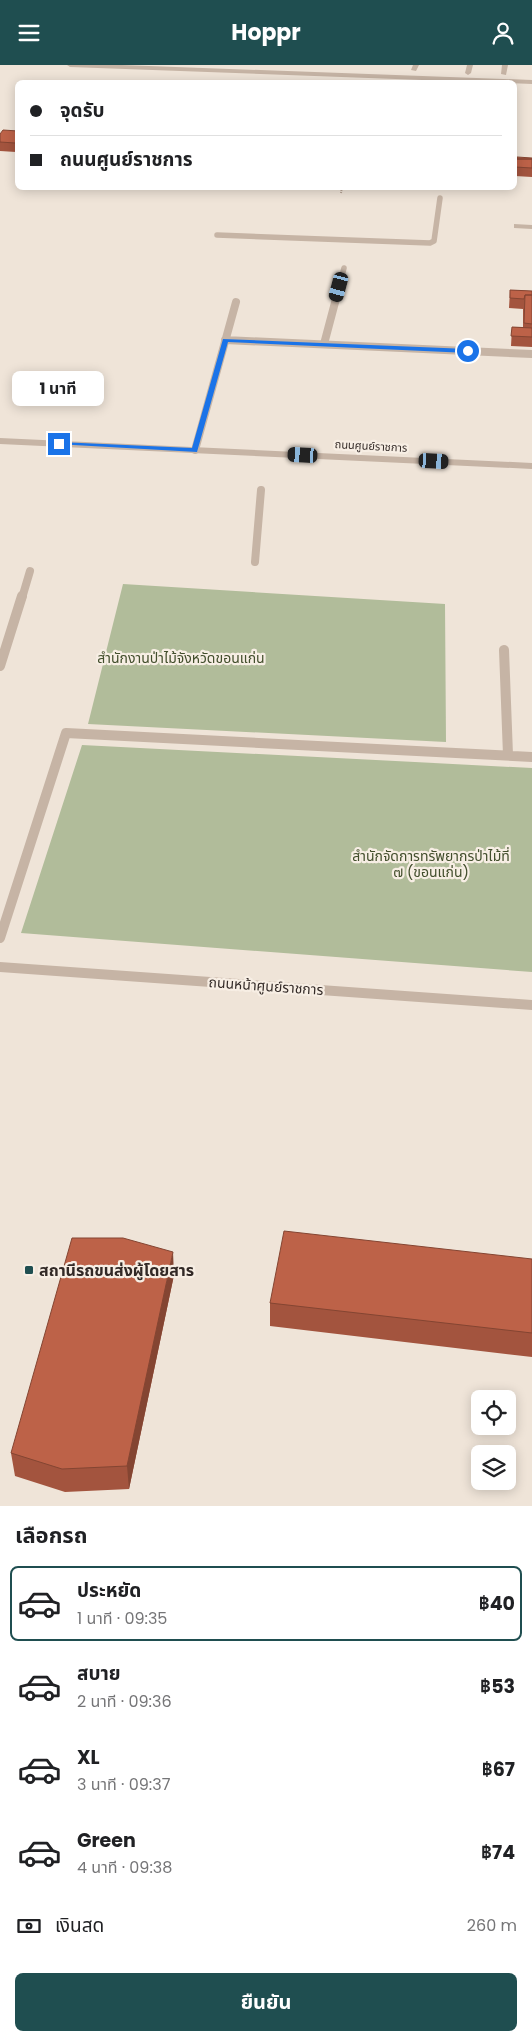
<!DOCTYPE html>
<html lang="th">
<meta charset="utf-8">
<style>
:root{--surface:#fff;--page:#f2f2f2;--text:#202124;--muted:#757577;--line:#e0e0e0;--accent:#1f4e50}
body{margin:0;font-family:Poppins,"Noto Sans Thai",sans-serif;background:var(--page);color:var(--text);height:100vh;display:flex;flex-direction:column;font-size:19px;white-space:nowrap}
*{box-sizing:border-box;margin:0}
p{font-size:16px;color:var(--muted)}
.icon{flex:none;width:28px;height:28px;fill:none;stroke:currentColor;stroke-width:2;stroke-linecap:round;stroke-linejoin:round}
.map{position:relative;height:1441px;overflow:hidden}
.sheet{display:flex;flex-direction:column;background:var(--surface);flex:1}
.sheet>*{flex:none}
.top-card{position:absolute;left:15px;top:15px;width:502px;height:110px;border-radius:8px;box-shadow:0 2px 12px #0003;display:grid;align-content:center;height:110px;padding:0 15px;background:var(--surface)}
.fabs{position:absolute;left:471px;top:1325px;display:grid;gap:10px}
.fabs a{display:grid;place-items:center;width:45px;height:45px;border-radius:8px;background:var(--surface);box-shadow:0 2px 12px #0003;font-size:25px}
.end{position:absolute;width:22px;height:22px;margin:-11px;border:6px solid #1a73e8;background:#fff;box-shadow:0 0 0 2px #fff}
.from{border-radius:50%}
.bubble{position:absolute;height:35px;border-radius:8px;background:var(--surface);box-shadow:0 2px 12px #0003;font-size:16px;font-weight:700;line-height:35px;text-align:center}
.car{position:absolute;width:15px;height:30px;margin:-15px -8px;border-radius:6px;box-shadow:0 0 4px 1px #0007;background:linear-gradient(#222 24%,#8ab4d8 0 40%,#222 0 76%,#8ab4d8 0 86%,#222 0)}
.top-card b{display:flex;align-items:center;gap:18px;height:48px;font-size:19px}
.top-card b+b{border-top:1px solid var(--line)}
.top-card i{width:12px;height:12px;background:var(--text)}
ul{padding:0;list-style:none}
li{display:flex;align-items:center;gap:15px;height:75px;margin:0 10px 8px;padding:0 5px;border:2px solid transparent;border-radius:8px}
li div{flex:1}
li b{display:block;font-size:19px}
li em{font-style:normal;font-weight:700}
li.active{border-color:var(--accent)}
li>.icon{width:45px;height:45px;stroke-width:1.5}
h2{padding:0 15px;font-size:22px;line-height:60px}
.pay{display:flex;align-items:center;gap:12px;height:55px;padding:0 15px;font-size:19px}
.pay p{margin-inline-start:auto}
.action{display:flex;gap:10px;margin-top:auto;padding:10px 15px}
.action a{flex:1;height:58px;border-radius:8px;background:var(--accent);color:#fff;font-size:20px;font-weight:700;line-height:58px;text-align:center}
header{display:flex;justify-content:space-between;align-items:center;height:65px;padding:0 15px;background:var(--accent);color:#fff;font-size:22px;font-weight:700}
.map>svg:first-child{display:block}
</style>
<header><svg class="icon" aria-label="menu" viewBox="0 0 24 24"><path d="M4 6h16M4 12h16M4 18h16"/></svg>Hoppr<svg class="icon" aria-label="person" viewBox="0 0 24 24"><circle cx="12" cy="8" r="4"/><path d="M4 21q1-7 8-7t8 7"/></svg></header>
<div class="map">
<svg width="532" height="1441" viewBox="0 0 532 1441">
<rect width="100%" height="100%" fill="#efe4d8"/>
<!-- green -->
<path fill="#b1bc9a" d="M 123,519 L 445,539 L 446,677 L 88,659 Z
M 82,680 L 532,703 L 532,907 L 21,868 Z"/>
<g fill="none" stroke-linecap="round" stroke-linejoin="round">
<!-- path -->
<path stroke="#b19e90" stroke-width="2" stroke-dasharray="1 1" stroke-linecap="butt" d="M 341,128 L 342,122"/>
<!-- service-far2 -->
<path stroke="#c6b4a5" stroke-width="5.5" d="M 217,170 L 430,178 L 434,176 L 440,133
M 337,231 L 344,203"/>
<!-- service-far1 -->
<path stroke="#c6b4a5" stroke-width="8" d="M 225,275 L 532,289
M 324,279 L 337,230
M 195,385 L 236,237
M 255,497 L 261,425
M 22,533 L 30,506"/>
<!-- service -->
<path stroke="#c6b4a5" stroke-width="10" d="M 504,585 L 508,690
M 0,601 L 22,531
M 0,873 L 66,668 L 532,692"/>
<!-- minor -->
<path fill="#c6b4a5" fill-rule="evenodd" d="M 413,0 L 419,0 L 416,6 L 411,5 Z
M 467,0 L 473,0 L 471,8 L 468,10 L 465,8 Z
M 502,0 L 508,0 L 506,10 L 501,9 Z
M 514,159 L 532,160 L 532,164 L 514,163 Z"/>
<!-- tertiary -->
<path fill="#c6b4a5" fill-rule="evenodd" d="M 67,0 L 122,0 L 532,15 L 532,19 L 70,2 Z
M 0,373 L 532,398 L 532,404 L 0,379 Z
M 0,897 L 532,935 L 532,945 L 0,907 Z"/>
</g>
<!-- wall -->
<path fill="#a3543e" d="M 18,66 L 18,84 L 16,87 L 0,86 L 0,69 Z
M 532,93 L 532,112 L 515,111 L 515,94 Z
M 510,225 L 532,226 L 532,282 L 511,281 L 512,262 L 523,262 L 523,244 L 509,243 Z
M 532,1194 L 532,1292 L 270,1261 L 270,1238 Z
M 174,1210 L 129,1424 L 65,1427 L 15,1411 L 11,1388 Z"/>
<!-- shaded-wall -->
<path fill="#844532" d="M 18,75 L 18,84 L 16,87 L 15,78 Z
M 173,1187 L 174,1210 L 129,1424 L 127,1401 Z"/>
<!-- building -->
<path fill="#bd6248" stroke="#844532" d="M 3,65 L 18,66 L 18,75 L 15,78 L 0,77 L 0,69 Z
M 517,92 L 532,93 L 532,94 L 517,94 Z
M 515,94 L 532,94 L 532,103 L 515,102 Z
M 510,225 L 532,226 L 532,230 L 525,230 L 524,234 L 510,233 Z
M 525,230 L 532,230 L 532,259 L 524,258 Z
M 512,262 L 532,263 L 532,272 L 511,271 Z
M 284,1166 L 532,1194 L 532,1268 L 270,1238 Z
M 72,1173 L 123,1173 L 173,1187 L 127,1401 L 62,1404 L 11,1388 Z"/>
<!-- route -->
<path fill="#1a73e8" d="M 223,274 L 468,284 L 471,286 L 468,288 L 228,277 L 197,387 L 56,379 L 59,377 L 192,383 Z"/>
<!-- markers -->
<rect fill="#1f4e50" stroke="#f7eee4" stroke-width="2" x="24" y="1200" width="10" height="10" rx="2.5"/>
<g text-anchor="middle" stroke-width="4.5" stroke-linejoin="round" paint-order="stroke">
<!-- far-street labels -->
<g font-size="11" fill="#322926" stroke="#f7eee4">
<text transform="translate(371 381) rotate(3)" y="4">ถนนศูนย์ราชการ</text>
</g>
<!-- park labels -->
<g font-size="14" fill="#424e2c" stroke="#f7eee4">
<text x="181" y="598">สำนักงานป่าไม้จังหวัดขอนแก่น</text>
<text x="431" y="796">สำนักจัดการทรัพยากรป่าไม้ที่<tspan x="431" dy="16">๗ (ขอนแก่น)</tspan></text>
</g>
<!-- street labels -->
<g font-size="14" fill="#322926" stroke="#f7eee4">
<text transform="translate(266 921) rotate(4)" y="5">ถนนหน้าศูนย์ราชการ</text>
</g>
<!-- near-poi labels -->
<g font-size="16" font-weight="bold" fill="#322926" stroke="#f7eee4" text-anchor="start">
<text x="39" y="1211">สถานีรถขนส่งผู้โดยสาร</text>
</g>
</g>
</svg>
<div class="fabs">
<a><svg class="icon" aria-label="locate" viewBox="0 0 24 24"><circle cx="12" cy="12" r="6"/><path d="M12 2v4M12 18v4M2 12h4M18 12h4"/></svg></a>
<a><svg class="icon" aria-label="layers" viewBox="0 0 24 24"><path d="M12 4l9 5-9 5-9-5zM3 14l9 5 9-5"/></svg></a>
</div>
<i class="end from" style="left:468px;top:286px"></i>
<i class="end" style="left:59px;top:379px"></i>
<div class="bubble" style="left:12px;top:306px;width:92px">1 นาที</div>
<i class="car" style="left:339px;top:222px;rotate:195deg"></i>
<i class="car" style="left:303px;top:390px;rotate:273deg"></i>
<i class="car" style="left:434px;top:396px;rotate:93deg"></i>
<div class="top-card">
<b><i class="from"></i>จุดรับ</b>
<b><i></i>ถนนศูนย์ราชการ</b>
</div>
</div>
<section class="sheet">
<h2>เลือกรถ</h2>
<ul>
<li class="active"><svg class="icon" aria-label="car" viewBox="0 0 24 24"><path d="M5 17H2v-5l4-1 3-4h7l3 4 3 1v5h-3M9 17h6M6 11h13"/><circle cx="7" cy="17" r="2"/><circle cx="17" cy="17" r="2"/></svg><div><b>ประหยัด</b><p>1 นาที · 09:35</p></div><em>฿40</em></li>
<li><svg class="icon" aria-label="car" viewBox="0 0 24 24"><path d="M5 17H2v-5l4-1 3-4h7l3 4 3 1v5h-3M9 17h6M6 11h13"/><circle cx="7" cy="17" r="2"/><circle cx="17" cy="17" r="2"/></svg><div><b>สบาย</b><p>2 นาที · 09:36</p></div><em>฿53</em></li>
<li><svg class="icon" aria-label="car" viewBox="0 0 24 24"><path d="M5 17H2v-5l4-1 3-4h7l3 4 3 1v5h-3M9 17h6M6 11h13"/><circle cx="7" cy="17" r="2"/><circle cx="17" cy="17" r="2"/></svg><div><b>XL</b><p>3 นาที · 09:37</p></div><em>฿67</em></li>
<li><svg class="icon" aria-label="car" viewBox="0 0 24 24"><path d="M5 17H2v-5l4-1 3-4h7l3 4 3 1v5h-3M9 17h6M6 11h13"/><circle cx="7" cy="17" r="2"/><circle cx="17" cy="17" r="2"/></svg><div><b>Green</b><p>4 นาที · 09:38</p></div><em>฿74</em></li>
</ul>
<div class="pay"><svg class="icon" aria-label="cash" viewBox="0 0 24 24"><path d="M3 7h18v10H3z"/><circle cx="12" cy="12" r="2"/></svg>เงินสด<p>260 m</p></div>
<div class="action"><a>ยืนยัน</a></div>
</section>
